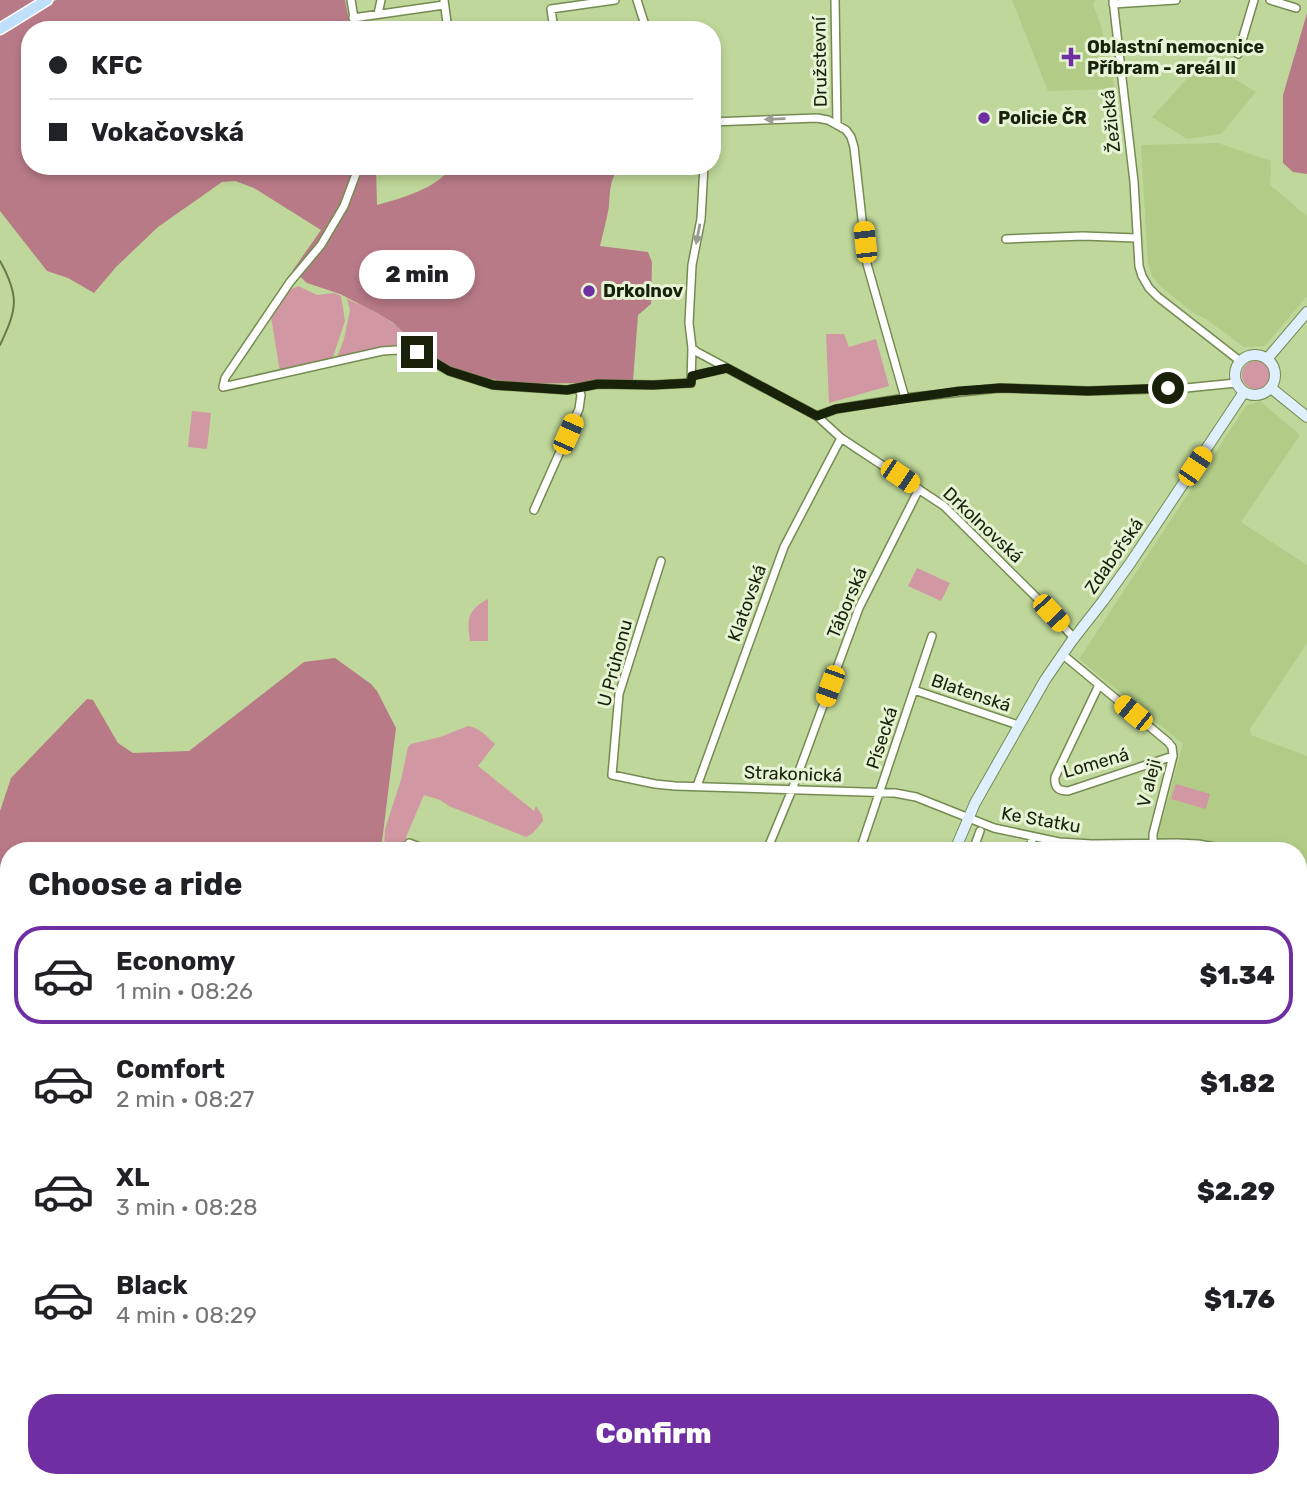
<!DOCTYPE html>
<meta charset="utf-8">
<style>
:root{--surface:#fff;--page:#f6f6f6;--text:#202124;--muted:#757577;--line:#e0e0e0;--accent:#6f2fa3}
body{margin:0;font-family:Rubik,sans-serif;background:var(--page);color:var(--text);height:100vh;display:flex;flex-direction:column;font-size:26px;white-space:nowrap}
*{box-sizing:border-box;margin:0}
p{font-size:23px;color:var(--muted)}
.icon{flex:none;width:38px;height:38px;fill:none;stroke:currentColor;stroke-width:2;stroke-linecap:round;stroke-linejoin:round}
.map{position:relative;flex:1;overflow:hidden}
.side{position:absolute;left:0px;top:842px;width:1307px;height:646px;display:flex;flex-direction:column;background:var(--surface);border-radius:28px 28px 0 0;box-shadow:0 4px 10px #0003}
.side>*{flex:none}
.banner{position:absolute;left:21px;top:21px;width:700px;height:154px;border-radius:28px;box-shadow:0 4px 10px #0003;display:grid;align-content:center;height:154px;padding:0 28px;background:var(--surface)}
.end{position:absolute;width:32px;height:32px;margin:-16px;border:9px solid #182109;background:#fff;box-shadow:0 0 0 4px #fff}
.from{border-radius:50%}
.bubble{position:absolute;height:49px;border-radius:24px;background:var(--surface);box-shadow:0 4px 10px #0003;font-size:23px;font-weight:800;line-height:49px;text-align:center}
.car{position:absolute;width:21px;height:42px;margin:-21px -10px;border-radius:9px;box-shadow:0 0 5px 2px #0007;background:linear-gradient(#f5c518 24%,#345 0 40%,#f5c518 0 76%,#345 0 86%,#f5c518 0)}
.banner b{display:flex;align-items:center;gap:24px;height:66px;font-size:26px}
.banner b+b{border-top:2px solid var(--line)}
.banner i{width:18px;height:18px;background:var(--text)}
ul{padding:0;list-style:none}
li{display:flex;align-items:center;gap:21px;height:98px;margin:0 14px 10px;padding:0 14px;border:4px solid transparent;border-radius:28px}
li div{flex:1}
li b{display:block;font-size:26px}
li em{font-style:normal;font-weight:800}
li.on{border-color:var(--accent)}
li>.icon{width:63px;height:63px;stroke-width:1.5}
h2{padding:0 28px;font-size:32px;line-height:84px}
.button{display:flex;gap:14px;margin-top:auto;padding:14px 28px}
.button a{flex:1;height:80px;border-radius:28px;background:var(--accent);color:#fff;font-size:28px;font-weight:800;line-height:80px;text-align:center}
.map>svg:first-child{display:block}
</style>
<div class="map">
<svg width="1307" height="1487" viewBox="0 0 1307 1487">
<rect width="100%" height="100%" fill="#bfd79a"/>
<!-- built -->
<path fill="#b2cc88" d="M 1012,0 L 1095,0 L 1093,5 L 1101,25 L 1115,89 L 1048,91 Z
M 1204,60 L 1256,92 L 1221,134 L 1187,139 L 1152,117 Z
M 1218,143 L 1271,161 L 1270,185 L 1307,216 L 1307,296 L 1265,346 L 1244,347 L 1206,319 L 1195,314 L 1160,286 L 1152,276 L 1148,263 L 1141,145 Z
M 1260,401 L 1300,435 L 1241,522 L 1307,565 L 1307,643 L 1250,729 L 1251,735 L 1307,756 L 1307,1041 L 1298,1039 L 1298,850 L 1157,850 L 1157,839 L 1183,744 L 1079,659 L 1246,406 Z
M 576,1479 L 642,1479 L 657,1487 L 590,1487 Z"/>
<!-- green -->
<path fill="#d197a3" d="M 298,286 L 317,295 L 334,293 L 341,296 L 345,321 L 332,360 L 280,372 L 271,317 L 288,291 Z
M 347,299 C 368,308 388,317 404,333 L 399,348 L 336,360 L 344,339 L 350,310 Z
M 826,334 L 844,334 L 849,347 L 876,339 L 889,386 L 829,403 Z
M1242 375a14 14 0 1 1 28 0a14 14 0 1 1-28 0Z
M 192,411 L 211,413 L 207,449 L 188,447 Z
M 917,568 L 950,583 L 941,601 L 908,586 Z
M 488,599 L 488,641 L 470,641 C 467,620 467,610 488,599 Z
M 468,726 C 480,728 486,736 495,744 L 478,766 L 534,811 L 536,806 L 542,815 L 543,821 L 533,833 L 526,837 L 449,806 L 440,800 L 424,795 L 406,837 L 405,845 L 408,850 L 384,850 L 385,829 L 401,780 L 408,747 L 411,744 L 440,737 Z
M 1176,784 L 1210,794 L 1206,809 L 1171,799 Z
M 642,1479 L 875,1479 L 884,1487 L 657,1487 Z
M 887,1479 L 954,1479 L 963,1483 L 962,1487 L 889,1487 Z"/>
<!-- forest -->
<path fill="#b97a88" d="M 0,0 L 36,0 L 0,23 Z
M 56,0 L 345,0 L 351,30 L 30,30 L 30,166 L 376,166 L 377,205 C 399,199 440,188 451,166 L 619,166 C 610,181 610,189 609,206 C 607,219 603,233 600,246 L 648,252 L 652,262 L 651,304 L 638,315 L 633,381 L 594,380 L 578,383 L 519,384 L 469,375 L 423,353 L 409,350 L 400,346 L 404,333 L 392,322 L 377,313 L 340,294 L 307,283 L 293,270 L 321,230 L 254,188 L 235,181 L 222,182 L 158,227 L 116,267 L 94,293 L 68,278 L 47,271 L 0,211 L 0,33 Z
M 1307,13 L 1307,174 L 1293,172 L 1283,163 L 1283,95 Z
M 335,658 L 371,684 L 377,691 L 396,728 L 381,850 L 9,850 L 9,1130 L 0,1128 L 0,811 L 11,778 L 87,699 L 93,700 L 118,743 L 133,753 L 189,751 L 304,662 Z
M 1298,1262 L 1307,1262 L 1307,1487 L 962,1487 L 966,1479 L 1298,1479 Z
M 0,1323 L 9,1324 L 9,1479 L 428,1479 L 426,1487 L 0,1487 Z"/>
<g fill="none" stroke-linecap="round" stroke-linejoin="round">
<!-- stream -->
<path stroke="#67784b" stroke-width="2" d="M 0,261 C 20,297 17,309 0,345"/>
<defs>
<path id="street" d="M 351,0 L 356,30
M 444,0 L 448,30
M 637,0 L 644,22 L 649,30
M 835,0 L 837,125
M 1113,0 L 1134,182 L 1139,266 L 1142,276 L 1149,288 L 1158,297 L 1240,361
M 1270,0 L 1296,8
M 1113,4 L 1176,0
M 378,14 L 381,0
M 353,18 L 444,5
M 554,30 L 551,9 L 615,0
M 1238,54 L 1254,0
M 712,122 L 817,118 L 828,120 L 846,130 L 851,137 L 854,147 L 867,264 L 905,398
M 359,166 L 344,206 L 321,245 L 290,282 L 225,378 L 223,387 L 382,351 L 396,350 L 417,352 L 449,371 L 493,385 L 567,390 L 598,384 L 653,385 L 691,383 L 692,348 L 689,323 L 692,265 L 701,219 L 704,166
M 1006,239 L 1083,236 L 1136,238
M 692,348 L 697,352 L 817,416 L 841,438 L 944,506 L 1038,599 L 1074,638
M 692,376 L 727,368
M 817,416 L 836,409 L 905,398 L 1000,388 L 1088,391 L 1186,388 L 1236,383
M 534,510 L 579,409 L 581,395 L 579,389
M 661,561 L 619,694 L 612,775 L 655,784 L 675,786 L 895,793 L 916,797 L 994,828 L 1059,842 L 1092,844 L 1177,843 L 1198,844 L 1232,850
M 1062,654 L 1168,742 L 1172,747 L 1173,756 L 1153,834 L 1153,850
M 1099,685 L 1055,777 C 1054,787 1058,791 1068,791 L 1173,756
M 914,690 L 1018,725
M 697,786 L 784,547 L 841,438
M 409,843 L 428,850
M 767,850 L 792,790 L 859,608 L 919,489
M 860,850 L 932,636
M 973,850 L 980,831
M 1029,850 L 1033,837
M 1298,871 L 1307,874"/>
<path id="secondary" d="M1235 375a20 20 0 1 1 40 0a20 20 0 1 1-40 0Z
M 1267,359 L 1307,312
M 1271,388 L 1307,417
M 955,850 L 975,803 L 1045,680 L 1071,642 L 1103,601 L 1131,562 L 1244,392
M 562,1487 L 567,1479"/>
<path id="primary" d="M 0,29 L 47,0"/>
</defs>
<!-- street casing -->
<use href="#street" stroke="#758b51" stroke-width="10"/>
<!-- secondary casing -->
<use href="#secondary" stroke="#758b51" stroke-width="12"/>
<!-- primary casing -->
<use href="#primary" stroke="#fff" stroke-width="13"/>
<!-- street -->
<use href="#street" stroke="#fff" stroke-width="7"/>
<!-- secondary -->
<use href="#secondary" stroke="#dfeffd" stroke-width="10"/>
<!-- primary -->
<use href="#primary" stroke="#bfdffb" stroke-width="10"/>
</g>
<!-- one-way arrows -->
<defs><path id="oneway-solid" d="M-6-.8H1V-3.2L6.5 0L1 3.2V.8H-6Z" transform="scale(1.75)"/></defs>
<g fill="#979b90">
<use href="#oneway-solid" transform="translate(775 119) rotate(178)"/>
<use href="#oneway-solid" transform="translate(698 234) rotate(101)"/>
</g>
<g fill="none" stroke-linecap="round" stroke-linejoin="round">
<!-- route -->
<path stroke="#182109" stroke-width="9" d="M 417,352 L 449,371 L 493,385 L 567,390 L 598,384 L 653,385 L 691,383 L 692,376 L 727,368 L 817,416 L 836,409 L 882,402 L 959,391 L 1000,388 L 1088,391 L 1168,388"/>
</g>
<!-- markers -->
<g fill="#6f2fa3" stroke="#e6f3d4" stroke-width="2.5">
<path d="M1067.5 46.5h7v7h7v7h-7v7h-7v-7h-7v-7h7z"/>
<circle cx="984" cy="118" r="7"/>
<circle cx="589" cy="291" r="7"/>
</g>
<g text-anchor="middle" stroke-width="6" stroke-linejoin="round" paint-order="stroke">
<!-- poi labels -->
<g font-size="18" font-weight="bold" fill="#182109" stroke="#e6f3d4" text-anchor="start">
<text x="1087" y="53">Oblastní nemocnice<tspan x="1087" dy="21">Příbram - areál II</tspan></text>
<text x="998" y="124">Policie ČR</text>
<text x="603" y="297">Drkolnov</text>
</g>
<!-- street labels -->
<g font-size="18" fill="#182109" stroke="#e6f3d4">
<text transform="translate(820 62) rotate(-91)" y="6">Družstevní</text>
<text transform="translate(1111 121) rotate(-96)" y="6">Žežická</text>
<text transform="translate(983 525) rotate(43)" y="6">Drkolnovská</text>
<text transform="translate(1114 556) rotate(-55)" y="6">Zdabořská</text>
<text transform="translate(747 603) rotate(-70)" y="6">Klatovská</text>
<text transform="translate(847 603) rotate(-67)" y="6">Táborská</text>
<text transform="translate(615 663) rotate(-75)" y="6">U Průhonu</text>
<text transform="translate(971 693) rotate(19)" y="6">Blatenská</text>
<text transform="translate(882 738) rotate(-72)" y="6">Písecká</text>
<text transform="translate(1096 763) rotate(-16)" y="6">Lomená</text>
<text transform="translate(793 774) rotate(2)" y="6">Strakonická</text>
<text transform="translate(1149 783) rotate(-76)" y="6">V aleji</text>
<text transform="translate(1041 820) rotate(10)" y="6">Ke Statku</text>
</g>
</g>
</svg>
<i class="end from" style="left:1168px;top:388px"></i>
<i class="end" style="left:417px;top:352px"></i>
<div class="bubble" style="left:359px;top:250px;width:116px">2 min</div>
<i class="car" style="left:865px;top:242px;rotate:354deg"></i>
<i class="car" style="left:568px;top:434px;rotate:24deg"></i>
<i class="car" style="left:1195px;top:466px;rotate:34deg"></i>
<i class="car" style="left:900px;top:476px;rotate:124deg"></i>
<i class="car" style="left:1051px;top:613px;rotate:137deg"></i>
<i class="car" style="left:830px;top:686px;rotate:200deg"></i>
<i class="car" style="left:1133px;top:713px;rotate:309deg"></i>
<div class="banner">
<b><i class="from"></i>KFC</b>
<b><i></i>Vokačovská</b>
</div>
<section class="side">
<h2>Choose a ride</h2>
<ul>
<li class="on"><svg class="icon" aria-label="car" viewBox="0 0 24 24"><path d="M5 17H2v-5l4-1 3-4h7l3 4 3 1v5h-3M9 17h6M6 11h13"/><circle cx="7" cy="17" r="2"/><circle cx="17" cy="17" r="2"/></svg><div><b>Economy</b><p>1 min · 08:26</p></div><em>$1.34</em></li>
<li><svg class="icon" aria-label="car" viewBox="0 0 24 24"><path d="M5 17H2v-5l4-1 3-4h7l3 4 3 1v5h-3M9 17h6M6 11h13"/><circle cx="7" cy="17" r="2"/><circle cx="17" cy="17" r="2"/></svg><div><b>Comfort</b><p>2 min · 08:27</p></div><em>$1.82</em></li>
<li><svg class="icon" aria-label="car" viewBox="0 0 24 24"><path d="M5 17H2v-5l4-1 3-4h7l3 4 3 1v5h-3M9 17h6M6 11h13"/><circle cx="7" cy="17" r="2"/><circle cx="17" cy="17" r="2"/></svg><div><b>XL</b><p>3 min · 08:28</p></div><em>$2.29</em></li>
<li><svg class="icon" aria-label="car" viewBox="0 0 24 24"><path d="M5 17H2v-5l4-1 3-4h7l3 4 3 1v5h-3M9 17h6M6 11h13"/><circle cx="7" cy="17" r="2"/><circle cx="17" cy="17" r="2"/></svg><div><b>Black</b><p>4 min · 08:29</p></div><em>$1.76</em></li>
</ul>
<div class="button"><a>Confirm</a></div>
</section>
</div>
